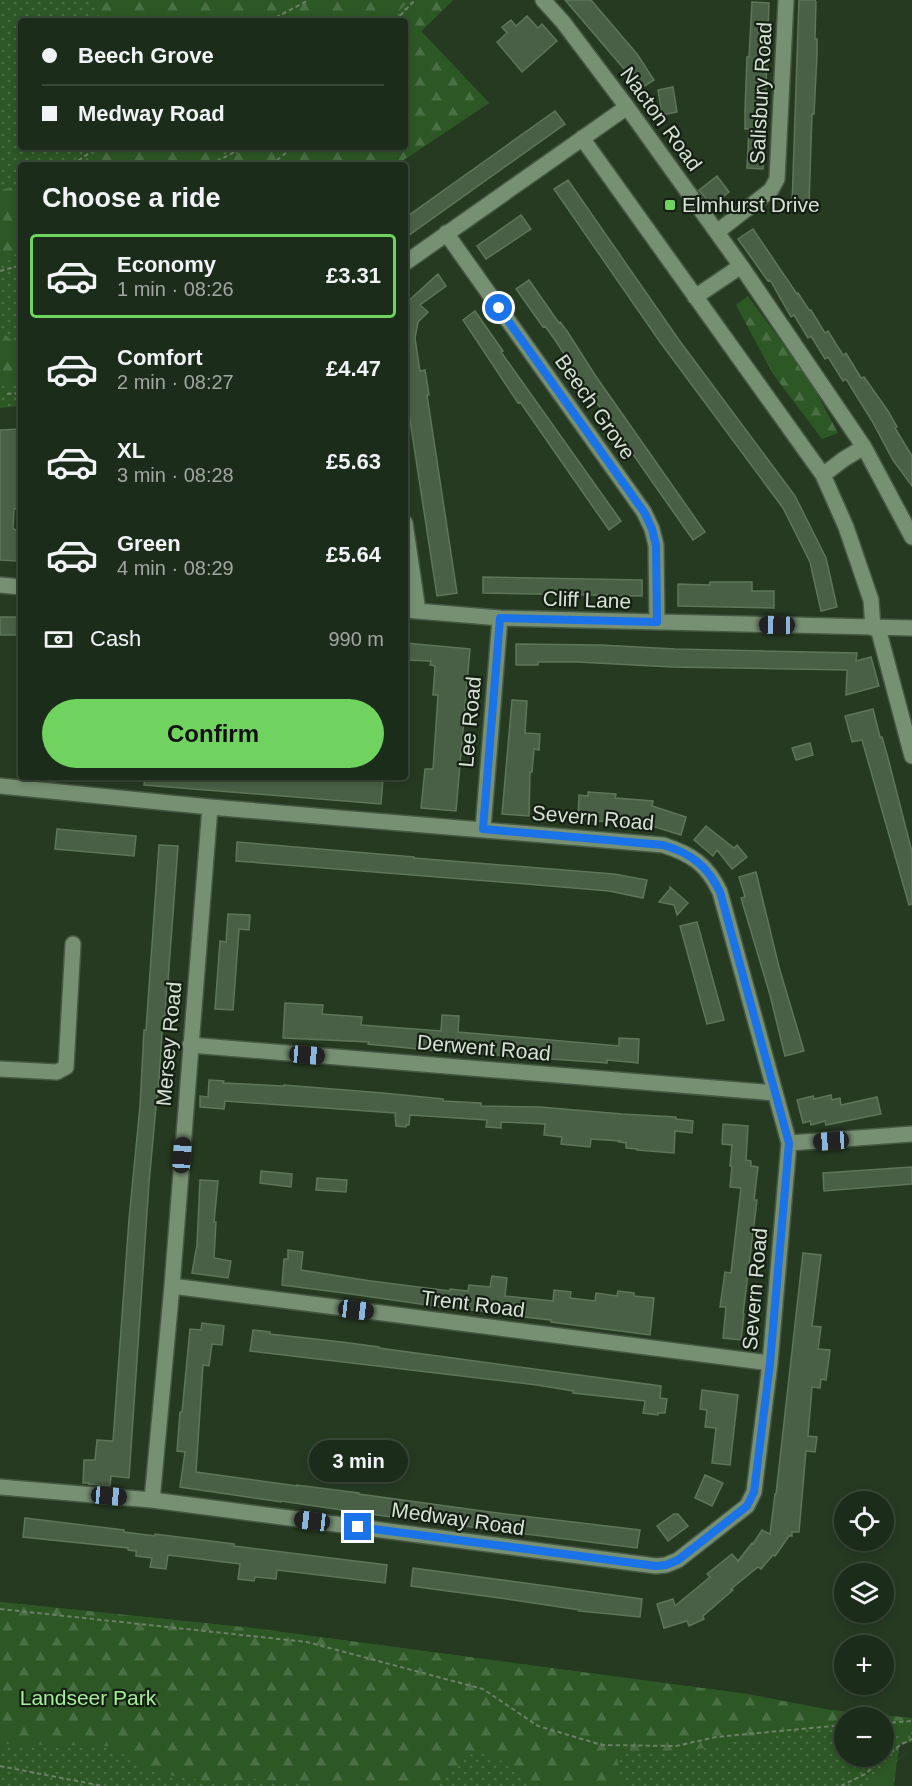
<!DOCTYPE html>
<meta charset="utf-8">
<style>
:root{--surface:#1c2c1a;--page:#293827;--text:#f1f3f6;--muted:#a0a7a2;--line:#3a4839;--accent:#70d35f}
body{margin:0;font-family:Arial,sans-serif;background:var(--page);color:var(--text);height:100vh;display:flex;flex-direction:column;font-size:22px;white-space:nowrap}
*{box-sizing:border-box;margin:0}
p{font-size:20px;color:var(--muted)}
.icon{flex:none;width:33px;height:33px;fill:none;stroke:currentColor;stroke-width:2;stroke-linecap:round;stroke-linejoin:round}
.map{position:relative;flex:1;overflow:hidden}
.side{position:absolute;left:18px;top:162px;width:390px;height:618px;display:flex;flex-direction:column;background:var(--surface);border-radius:6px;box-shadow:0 3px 9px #0003,0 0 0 2px var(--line)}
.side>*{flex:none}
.hud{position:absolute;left:18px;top:18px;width:390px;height:132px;border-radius:6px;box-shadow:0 3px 9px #0003,0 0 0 2px var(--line);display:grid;align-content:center;height:132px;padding:0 24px;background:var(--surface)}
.tools{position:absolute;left:834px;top:1491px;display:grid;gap:12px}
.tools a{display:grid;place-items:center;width:60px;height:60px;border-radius:50%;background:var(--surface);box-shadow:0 3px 9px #0003,0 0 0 2px var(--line);font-size:30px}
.end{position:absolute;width:27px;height:27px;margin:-14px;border:8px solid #1a73e8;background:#fff;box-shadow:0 0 0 3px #fff}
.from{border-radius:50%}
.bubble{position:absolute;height:42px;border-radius:21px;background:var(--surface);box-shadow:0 3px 9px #0003,0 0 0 2px var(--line);font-size:20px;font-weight:800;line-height:42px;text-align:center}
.car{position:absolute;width:18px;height:36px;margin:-18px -9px;border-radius:8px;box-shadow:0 0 4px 2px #0007;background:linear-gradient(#222 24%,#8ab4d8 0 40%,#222 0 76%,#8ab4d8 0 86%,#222 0)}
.hud b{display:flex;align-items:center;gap:21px;height:57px;font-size:22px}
.hud b+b{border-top:2px solid var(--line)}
.hud i{width:15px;height:15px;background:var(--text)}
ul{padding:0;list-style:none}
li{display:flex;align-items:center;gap:18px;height:84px;margin:0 12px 9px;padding:0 12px;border:3px solid transparent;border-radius:6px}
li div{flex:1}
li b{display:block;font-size:22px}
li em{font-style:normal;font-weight:800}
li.selected{border-color:var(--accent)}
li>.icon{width:54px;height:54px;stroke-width:1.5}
h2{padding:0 24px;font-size:27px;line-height:72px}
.pay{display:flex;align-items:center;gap:15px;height:66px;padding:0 24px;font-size:22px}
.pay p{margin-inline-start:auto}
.action{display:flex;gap:12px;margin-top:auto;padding:12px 24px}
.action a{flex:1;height:69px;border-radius:36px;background:var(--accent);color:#111;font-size:24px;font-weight:800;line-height:69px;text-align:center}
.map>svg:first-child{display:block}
</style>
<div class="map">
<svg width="912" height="1786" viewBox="0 0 912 1786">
<defs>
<pattern id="grass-dots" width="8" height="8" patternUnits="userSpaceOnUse" patternTransform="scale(1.5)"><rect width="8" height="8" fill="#2d5725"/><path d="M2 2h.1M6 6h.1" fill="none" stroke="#4b6f44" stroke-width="1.8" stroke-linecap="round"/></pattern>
<pattern id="forest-firs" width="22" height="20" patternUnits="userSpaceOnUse" patternTransform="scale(1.5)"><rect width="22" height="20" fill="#2d5725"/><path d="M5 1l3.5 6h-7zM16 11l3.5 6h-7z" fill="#4b6f44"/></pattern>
</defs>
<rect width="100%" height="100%" fill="#263a22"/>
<!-- grass -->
<path fill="url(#grass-dots)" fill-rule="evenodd" d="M 0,0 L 453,0 L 421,31 L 489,103 L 396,165 L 21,165 L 21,406 L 0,408 ZM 21,21 L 405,21 L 405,147 L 21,147 Z
M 0,1602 L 252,1628 L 747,1694 L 830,1710 L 912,1718 L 912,1742 L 900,1745 L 892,1786 L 0,1786 ZM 844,1718 L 884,1718 L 884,1756 L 844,1756 Z"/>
<!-- forest -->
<path fill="url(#forest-firs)" d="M 91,0 L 410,0 L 389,21 L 102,21 Z
M 420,0 L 453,0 L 421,31 L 489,103 L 396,165 L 215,165 L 251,147 L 405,147 L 405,21 L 401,21 Z
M 107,147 L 234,147 L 199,165 L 83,165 Z
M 17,186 L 21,187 L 21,246 L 11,260 L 0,262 L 0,190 Z
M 748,296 L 810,381 L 838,433 L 822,439 L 773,374 L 736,305 Z
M 0,331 L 14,342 L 21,342 L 21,386 L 0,380 Z
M 0,1602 L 252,1628 L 747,1694 L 830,1710 L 912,1718 L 912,1734 L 884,1734 L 884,1718 L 844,1718 L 844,1728 L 816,1726 L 782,1730 L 776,1737 L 751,1739 L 673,1754 L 616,1752 L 622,1786 L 538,1786 L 498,1759 L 483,1754 L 474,1753 L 466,1757 L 452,1771 L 432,1786 L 318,1786 L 294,1782 L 254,1779 L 217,1783 L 152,1772 L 110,1746 L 0,1744 Z
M 912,1748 L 897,1761 L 894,1786 L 865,1786 Z"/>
<!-- building -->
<path fill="#4a6046" stroke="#5e7559" stroke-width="1.5" d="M 565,0 L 591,0 L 637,54 L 654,80 L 638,90 L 625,70 Z
M 799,0 L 815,0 L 816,2 L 815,39 L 817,39 L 817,55 L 814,114 L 812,114 L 809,205 L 792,205 Z
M 752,2 L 769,3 L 763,169 L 747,168 L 749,129 L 745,129 L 745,110 L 747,57 L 749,57 Z
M 527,16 L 538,28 L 542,24 L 557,41 L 522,72 L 497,42 L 507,33 L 502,27 L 511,20 L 516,26 Z
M 673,87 L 677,112 L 662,115 L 658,90 Z
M 555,111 L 565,124 L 405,238 L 405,218 Z
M 717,176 L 729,192 L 712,206 L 699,190 Z
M 568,180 L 679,340 L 795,496 L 826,558 L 837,607 L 821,611 L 810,562 L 783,508 L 660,342 L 554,189 Z
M 521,215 L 531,229 L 486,259 L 477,246 Z
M 753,229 L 797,294 L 798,293 L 809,310 L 811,310 L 825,333 L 828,331 L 843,355 L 846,353 L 861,378 L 864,377 L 888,411 L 897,427 L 895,428 L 912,456 L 912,486 L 893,460 L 872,421 L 846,379 L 843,381 L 828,357 L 825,359 L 811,336 L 808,338 L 794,315 L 791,317 L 770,280 L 768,281 L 738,239 Z
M 438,274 L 446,286 L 420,305 L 428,312 L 418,322 L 415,338 L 420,371 L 425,370 L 429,395 L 427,395 L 457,593 L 437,596 L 405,388 L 405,304 Z
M 529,280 L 559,323 L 560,322 L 567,331 L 595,375 L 705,532 L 693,540 L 583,383 L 555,340 L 545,326 L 543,327 L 516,289 Z
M 475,311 L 503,351 L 501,352 L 621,521 L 609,530 L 520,402 L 518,403 L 463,320 Z
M 21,429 L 21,508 L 14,509 L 13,528 L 18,532 L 17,561 L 0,560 L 0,430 Z
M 483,577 L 642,580 L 642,596 L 483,593 Z
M 710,582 L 752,582 L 752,591 L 774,591 L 774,608 L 678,606 L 678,584 L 710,585 Z
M 0,617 L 21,617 L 21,635 L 0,635 Z
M 405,643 L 470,649 L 456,811 L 421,808 L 425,769 L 433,769 L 438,695 L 433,695 L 435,666 L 430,665 L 431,661 L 405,660 Z
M 516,644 L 601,645 L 675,649 L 857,653 L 856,661 L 871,657 L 879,686 L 846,695 L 847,670 L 672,667 L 577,662 L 538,662 L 538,665 L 516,665 Z
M 512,700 L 527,701 L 525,733 L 540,734 L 539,750 L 534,749 L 532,772 L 530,772 L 529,816 L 502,814 Z
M 873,709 L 880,737 L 882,737 L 888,758 L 912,852 L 912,904 L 909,905 L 862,740 L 852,742 L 845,716 Z
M 810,743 L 813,755 L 796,760 L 792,748 Z
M 145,777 L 357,777 L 383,779 L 381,804 L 144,785 Z
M 588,792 L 616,794 L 615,798 L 653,801 L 652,806 L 686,817 L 681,835 L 652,826 L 616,825 L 616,822 L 578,820 L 579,795 L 588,796 Z
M 706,826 L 734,848 L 737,845 L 747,857 L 732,869 L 717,850 L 713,856 L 694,840 Z
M 57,829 L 136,836 L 134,856 L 55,849 Z
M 237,842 L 414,857 L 414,858 L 614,874 L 647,880 L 643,898 L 609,891 L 538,885 L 236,861 Z
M 159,845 L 178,846 L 168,981 L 167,981 L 165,1016 L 163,1016 L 158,1096 L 157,1096 L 149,1183 L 129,1478 L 111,1476 L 110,1486 L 89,1484 L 89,1483 L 83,1483 L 84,1460 L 95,1460 L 97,1440 L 113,1441 L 129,1219 L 140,1106 L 144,1030 L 146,1030 Z
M 756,872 L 779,967 L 804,1051 L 785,1056 L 770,995 L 741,898 L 745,897 L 739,877 Z
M 670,887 L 688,903 L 677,915 L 674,905 L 659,902 L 670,889 Z
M 228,914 L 250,915 L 249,930 L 239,929 L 233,1010 L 215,1009 L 220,941 L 226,942 Z
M 697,922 L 724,1020 L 707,1024 L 680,926 Z
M 285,1003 L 323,1005 L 322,1014 L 362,1017 L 361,1025 L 441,1031 L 442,1015 L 459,1016 L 458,1032 L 619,1046 L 619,1038 L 639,1039 L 638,1063 L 607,1060 L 607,1063 L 439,1051 L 368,1044 L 369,1042 L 283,1038 Z
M 209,1080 L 224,1081 L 223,1083 L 284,1086 L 284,1085 L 383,1093 L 443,1099 L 443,1101 L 481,1103 L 481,1106 L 540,1107 L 622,1114 L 676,1117 L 676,1119 L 693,1121 L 692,1133 L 675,1131 L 674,1153 L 637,1150 L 637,1149 L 626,1148 L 626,1143 L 619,1142 L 620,1141 L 591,1139 L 590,1147 L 561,1144 L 562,1137 L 544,1135 L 545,1124 L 501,1122 L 501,1128 L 486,1127 L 487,1120 L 410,1115 L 409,1125 L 406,1125 L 406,1127 L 396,1126 L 395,1113 L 225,1101 L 224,1109 L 200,1107 L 200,1096 L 208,1097 Z
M 831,1095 L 832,1100 L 840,1098 L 841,1105 L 877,1097 L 881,1114 L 826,1125 L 825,1121 L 811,1125 L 810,1121 L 803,1123 L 797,1100 L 813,1096 L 814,1099 Z
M 723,1124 L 748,1126 L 746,1160 L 751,1161 L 751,1166 L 758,1167 L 754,1200 L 757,1200 L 743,1314 L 744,1314 L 741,1340 L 723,1338 L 726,1307 L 720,1307 L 725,1272 L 731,1273 L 741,1188 L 730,1187 L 732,1166 L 730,1166 L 732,1145 L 722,1144 Z
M 912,1167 L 912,1184 L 824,1191 L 823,1173 Z
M 261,1171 L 292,1174 L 291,1187 L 260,1183 Z
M 317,1178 L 347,1180 L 346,1192 L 316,1190 Z
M 200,1180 L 218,1181 L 214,1222 L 216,1222 L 214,1258 L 231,1261 L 228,1278 L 192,1273 L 197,1245 Z
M 288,1250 L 303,1252 L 301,1270 L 371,1281 L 450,1291 L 450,1289 L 468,1291 L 469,1285 L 490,1287 L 492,1276 L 507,1278 L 505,1296 L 553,1301 L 554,1290 L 571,1292 L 570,1298 L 595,1301 L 596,1293 L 617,1296 L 618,1291 L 634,1293 L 634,1296 L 654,1298 L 650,1335 L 551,1322 L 551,1320 L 515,1316 L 515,1314 L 448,1308 L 344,1293 L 282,1285 L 284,1259 L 288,1259 Z
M 803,1253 L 821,1255 L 812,1326 L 821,1327 L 818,1349 L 830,1350 L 826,1380 L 821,1379 L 820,1388 L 812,1387 L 808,1436 L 817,1437 L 815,1452 L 806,1451 L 799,1532 L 792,1532 L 792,1536 L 789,1536 L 775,1556 L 773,1555 L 761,1569 L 758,1567 L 731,1589 L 733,1590 L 703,1616 L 704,1619 L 689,1626 L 687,1621 L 664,1628 L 657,1604 L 673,1599 L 675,1606 L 710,1577 L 707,1574 L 732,1554 L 738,1561 L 752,1543 L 753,1544 L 762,1530 L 770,1534 L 775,1494 L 776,1494 Z
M 202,1323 L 224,1326 L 222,1345 L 212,1344 L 209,1366 L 203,1365 L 196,1472 L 297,1486 L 297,1485 L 359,1493 L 359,1494 L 490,1512 L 640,1530 L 637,1548 L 369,1514 L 281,1501 L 281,1502 L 180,1487 L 185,1452 L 177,1451 L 180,1412 L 182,1412 L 190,1329 L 201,1330 Z
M 253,1330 L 270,1332 L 270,1334 L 342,1342 L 379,1347 L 379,1348 L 661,1386 L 660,1398 L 667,1399 L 665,1413 L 658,1413 L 658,1415 L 643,1413 L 645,1401 L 573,1393 L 573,1391 L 537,1385 L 250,1351 Z
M 702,1390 L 738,1395 L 730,1465 L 712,1463 L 716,1428 L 705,1427 L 707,1410 L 700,1409 Z
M 705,1475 L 723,1483 L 712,1506 L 695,1498 Z
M 674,1514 L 678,1514 L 688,1526 L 668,1541 L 657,1526 Z
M 25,1518 L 124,1530 L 124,1532 L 155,1536 L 155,1534 L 234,1544 L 234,1546 L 387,1565 L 385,1583 L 277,1570 L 276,1579 L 255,1577 L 254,1581 L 238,1579 L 240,1564 L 168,1555 L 166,1569 L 150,1567 L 152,1558 L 136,1556 L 136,1551 L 128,1550 L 128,1548 L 23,1537 Z
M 413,1568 L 642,1599 L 640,1617 L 579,1611 L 580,1610 L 507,1599 L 411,1586 Z"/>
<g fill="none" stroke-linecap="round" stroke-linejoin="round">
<defs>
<path id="minor" d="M 543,0 L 563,22 L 627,107 L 741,266 L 864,447 L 912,537
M 582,138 L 823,475 L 846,527 L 871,600 L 873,628
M 717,232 L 771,190 L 777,179 L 786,0
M 446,233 L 644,512 L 652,529 L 656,545 L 657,622
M 405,263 L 627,107
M 695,297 L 741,266
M 823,475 L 844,459 L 864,447
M 405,523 L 418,611
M 0,585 L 21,587
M 405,610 L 500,618 L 912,628
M 878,628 L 912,756
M 0,786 L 210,807 L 663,845 C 691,854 707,864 720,892 L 789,1143 L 770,1363 L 754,1492 L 747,1506 L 678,1560 L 666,1565 L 656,1566 L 152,1500 L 0,1487
M 483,829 L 500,618
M 190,1045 L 775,1093
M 0,1069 L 57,1072 L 66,1067 L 73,944
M 789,1143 L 912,1134
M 172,1286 L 770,1363
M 152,1500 L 172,1286 L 210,807"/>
</defs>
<!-- minor casing -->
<use href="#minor" stroke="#465743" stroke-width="18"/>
<!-- path -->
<path stroke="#6d7e69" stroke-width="2" stroke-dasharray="4.5 3" stroke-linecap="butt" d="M 269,21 L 309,0
M 395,21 L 415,0
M 72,165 L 98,147
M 210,165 L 244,147
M 271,165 L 293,147
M 0,271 L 21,265
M 7,394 L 21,393
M 0,1609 L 307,1642 L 483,1689 L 538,1726 L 602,1745 L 676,1746 L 716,1737 L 844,1725
M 884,1723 L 912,1721
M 0,1766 L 103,1786
M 841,1786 L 865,1774 L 900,1745 L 912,1739"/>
<!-- minor -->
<use href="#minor" stroke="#778f73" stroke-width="15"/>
</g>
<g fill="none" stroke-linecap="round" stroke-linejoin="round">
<!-- route -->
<path stroke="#1a73e8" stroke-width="8" d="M 358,1527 L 656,1566 L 666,1565 L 678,1560 L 747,1506 L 754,1492 L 770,1363 L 789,1143 L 720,892 C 707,865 690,853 663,845 L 483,829 L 500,618 L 657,622 L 656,545 L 652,529 L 644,512 L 499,308"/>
</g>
<!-- markers -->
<rect fill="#70d35f" stroke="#151f14" stroke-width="2" x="664" y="199" width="12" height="12" rx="3"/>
<g text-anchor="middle" stroke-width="4.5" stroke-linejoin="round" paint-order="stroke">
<!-- street labels -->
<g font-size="21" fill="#d6e3d4" stroke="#151f14">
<text transform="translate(761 93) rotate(-87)" y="7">Salisbury Road</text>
<text transform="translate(661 119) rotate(54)" y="7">Nacton Road</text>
<text transform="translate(595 407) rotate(55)" y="7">Beech Grove</text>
<text transform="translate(587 600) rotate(2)" y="7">Cliff Lane</text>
<text transform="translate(470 722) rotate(-85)" y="7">Lee Road</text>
<text transform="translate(593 818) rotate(5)" y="7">Severn Road</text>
<text transform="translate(169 1044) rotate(-85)" y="7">Mersey Road</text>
<text transform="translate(484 1048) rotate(5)" y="7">Derwent Road</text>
<text transform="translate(755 1289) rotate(-85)" y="7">Severn Road</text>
<text transform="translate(473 1304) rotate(7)" y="7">Trent Road</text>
<text transform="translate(458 1519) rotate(8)" y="7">Medway Road</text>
</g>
<!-- poi labels -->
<g font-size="21" fill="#d6e3d4" stroke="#151f14" text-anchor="start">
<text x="682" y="212">Elmhurst Drive</text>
</g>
<!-- park labels -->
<g font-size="21" fill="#a6ee99" stroke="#151f14">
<text x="88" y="1705">Landseer Park</text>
</g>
</g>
</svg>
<div class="tools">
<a><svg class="icon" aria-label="locate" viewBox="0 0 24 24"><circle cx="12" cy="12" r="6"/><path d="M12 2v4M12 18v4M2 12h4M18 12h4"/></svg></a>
<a><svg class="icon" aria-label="layers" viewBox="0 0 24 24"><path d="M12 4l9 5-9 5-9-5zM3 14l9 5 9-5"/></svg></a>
<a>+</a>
<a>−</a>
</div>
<i class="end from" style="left:499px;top:308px"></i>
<i class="end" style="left:358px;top:1527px"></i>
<div class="bubble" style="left:309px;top:1440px;width:99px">3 min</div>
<i class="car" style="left:777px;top:625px;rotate:271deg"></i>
<i class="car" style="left:307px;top:1055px;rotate:95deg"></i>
<i class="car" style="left:831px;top:1141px;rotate:266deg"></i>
<i class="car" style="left:182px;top:1155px;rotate:4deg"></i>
<i class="car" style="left:356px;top:1310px;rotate:97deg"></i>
<i class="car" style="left:109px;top:1496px;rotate:95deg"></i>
<i class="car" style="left:312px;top:1521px;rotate:277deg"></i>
<div class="hud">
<b><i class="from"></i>Beech Grove</b>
<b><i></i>Medway Road</b>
</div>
<section class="side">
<h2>Choose a ride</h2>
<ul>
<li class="selected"><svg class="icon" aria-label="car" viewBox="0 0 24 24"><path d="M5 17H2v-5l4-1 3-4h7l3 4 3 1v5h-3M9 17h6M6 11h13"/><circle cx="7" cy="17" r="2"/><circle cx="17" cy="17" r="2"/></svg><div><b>Economy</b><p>1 min · 08:26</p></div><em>£3.31</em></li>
<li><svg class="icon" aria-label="car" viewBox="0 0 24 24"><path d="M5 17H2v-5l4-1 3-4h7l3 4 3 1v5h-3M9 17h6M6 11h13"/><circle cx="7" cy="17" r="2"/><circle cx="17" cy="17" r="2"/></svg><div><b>Comfort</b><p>2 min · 08:27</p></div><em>£4.47</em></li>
<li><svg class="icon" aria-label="car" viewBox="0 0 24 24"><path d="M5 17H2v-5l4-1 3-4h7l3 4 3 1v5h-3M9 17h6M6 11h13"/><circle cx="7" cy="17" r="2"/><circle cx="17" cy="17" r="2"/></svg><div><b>XL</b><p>3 min · 08:28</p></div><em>£5.63</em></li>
<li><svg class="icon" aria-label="car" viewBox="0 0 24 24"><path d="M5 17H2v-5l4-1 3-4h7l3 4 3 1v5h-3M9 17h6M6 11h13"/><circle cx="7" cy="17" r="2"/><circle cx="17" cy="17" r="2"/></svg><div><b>Green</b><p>4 min · 08:29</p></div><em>£5.64</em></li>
</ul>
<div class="pay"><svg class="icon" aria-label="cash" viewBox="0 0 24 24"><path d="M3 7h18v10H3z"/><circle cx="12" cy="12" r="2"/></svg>Cash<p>990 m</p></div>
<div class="action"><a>Confirm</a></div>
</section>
</div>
